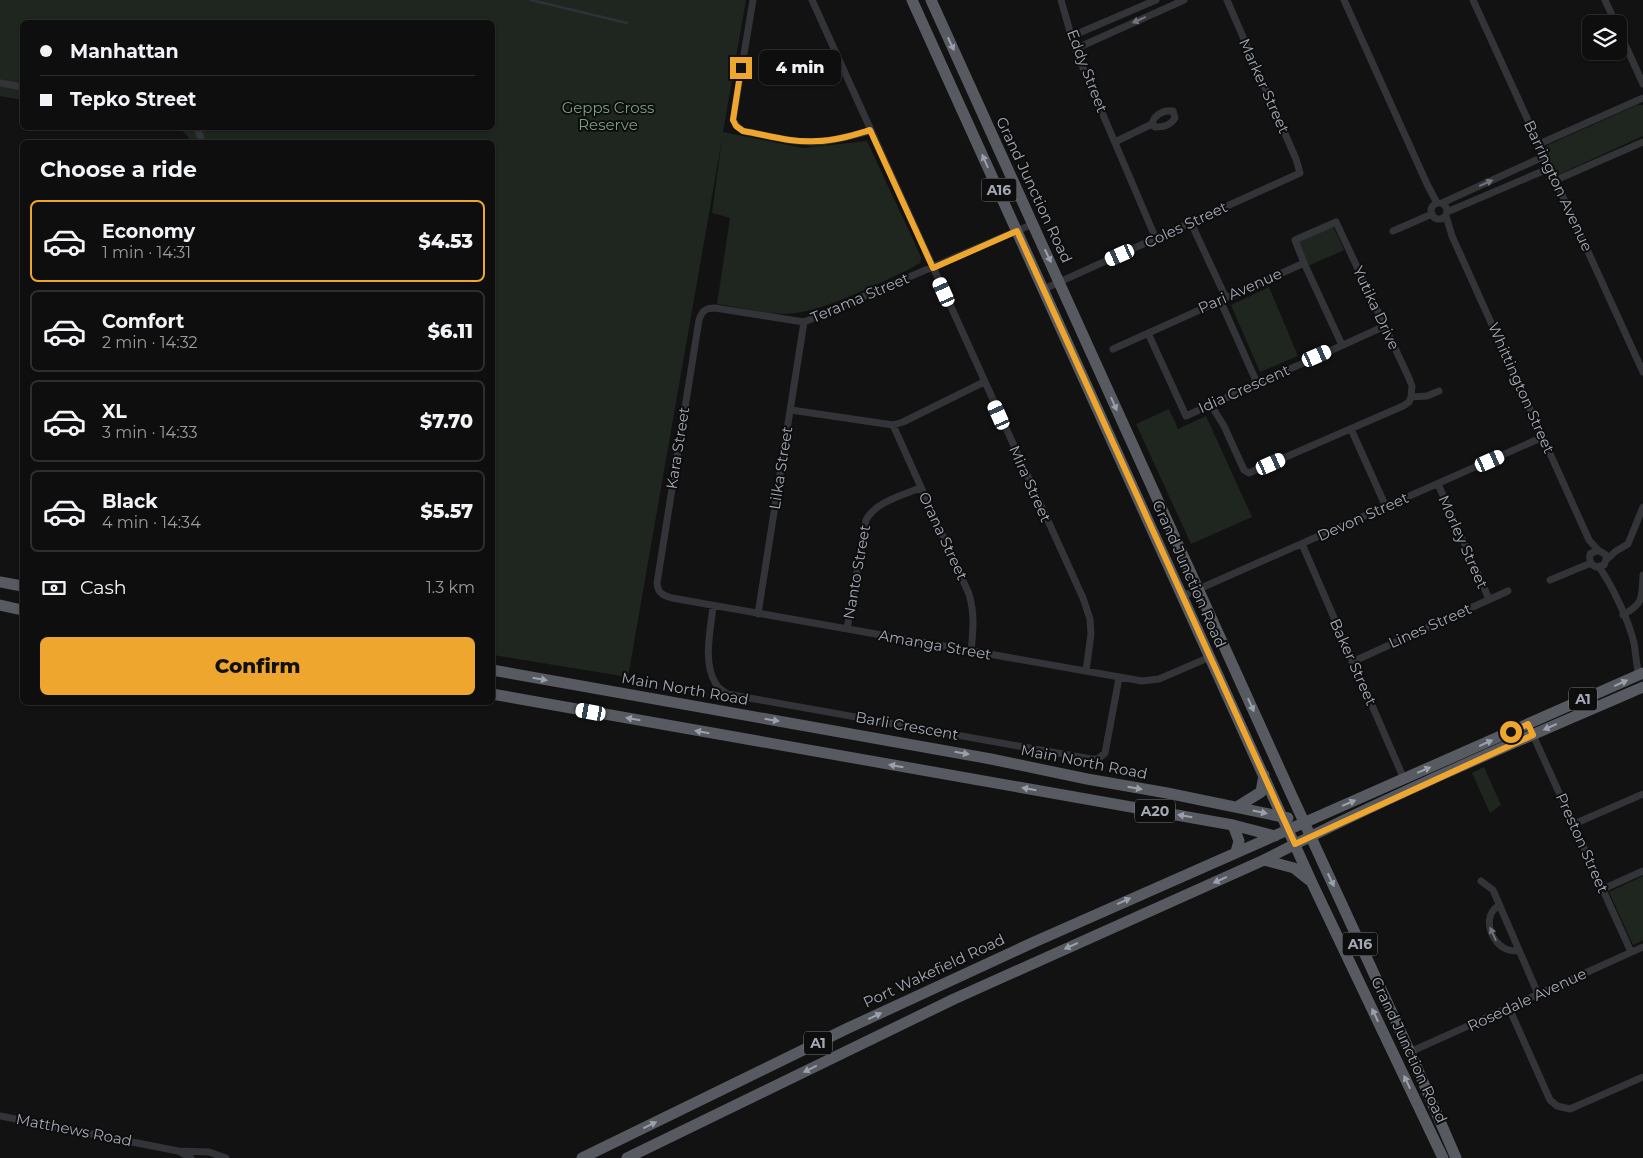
<!DOCTYPE html>
<meta charset="utf-8">
<style>
:root{--surface:#0e0e0e;--page:#1c1c1c;--text:#f1f3f6;--muted:#9b9c9e;--line:#2e2e2e;--accent:#efa62e}
body{margin:0;font-family:Montserrat,sans-serif;background:var(--page);color:var(--text);height:100vh;display:flex;flex-direction:column;font-size:19px;white-space:nowrap}
*{box-sizing:border-box;margin:0}
p{font-size:16px;color:var(--muted)}
.icon{flex:none;width:28px;height:28px;fill:none;stroke:currentColor;stroke-width:2;stroke-linecap:round;stroke-linejoin:round}
.map{position:relative;flex:1;overflow:hidden}
.drawer{position:absolute;left:20px;top:140px;width:475px;height:565px;display:flex;flex-direction:column;background:var(--surface);border-radius:8px;box-shadow:0 1px 4px #0004,0 0 0 1px var(--line)}
.drawer>*{flex:none}
.top-card{position:absolute;left:20px;top:20px;width:475px;height:110px;border-radius:8px;box-shadow:0 1px 4px #0004,0 0 0 1px var(--line);display:grid;align-content:center;height:110px;padding:0 20px;background:var(--surface)}
.controls{position:absolute;left:1582px;top:15px;display:grid;gap:10px}
.controls a{display:grid;place-items:center;width:45px;height:45px;border-radius:8px;background:var(--surface);box-shadow:0 1px 4px #0004,0 0 0 1px var(--line);font-size:25px}
.end{position:absolute;width:22px;height:22px;margin:-11px;border:6px solid #efa62e;background:#111;box-shadow:0 0 0 2px #111}
.from{border-radius:50%}
.bubble{position:absolute;height:35px;border-radius:8px;background:var(--surface);box-shadow:0 1px 4px #0004,0 0 0 1px var(--line);font-size:16px;font-weight:800;line-height:35px;text-align:center}
.car{position:absolute;width:15px;height:30px;margin:-15px -8px;border-radius:6px;box-shadow:0 0 4px 1px #0007;background:linear-gradient(#fff 24%,#345 0 40%,#fff 0 76%,#345 0 86%,#fff 0)}
.top-card b{display:flex;align-items:center;gap:18px;height:48px;font-size:19px}
.top-card b+b{border-top:1px solid var(--line)}
.top-card i{width:12px;height:12px;background:var(--text)}
ul{padding:0;list-style:none}
li{display:flex;align-items:center;gap:15px;height:82px;margin:0 10px 8px;padding:0 10px;border:2px solid var(--line);border-radius:8px}
li div{flex:1}
li b{display:block;font-size:19px}
li em{font-style:normal;font-weight:800}
li.on{border-color:var(--accent)}
li>.icon{width:45px;height:45px;stroke-width:1.5}
h2{padding:0 20px;font-size:22px;line-height:60px}
.pay{display:flex;align-items:center;gap:12px;height:55px;padding:0 20px;font-size:19px}
.pay p{margin-inline-start:auto}
.cta{display:flex;gap:10px;margin-top:auto;padding:10px 20px}
.cta a{flex:1;height:58px;border-radius:8px;background:var(--accent);color:#111;font-size:20px;font-weight:800;line-height:58px;text-align:center}
.map>svg:first-child{display:block}
</style>
<div class="map">
<svg width="1643" height="1158" viewBox="0 0 1643 1158">
<rect width="100%" height="100%" fill="#121213"/>
<!-- green -->
<path fill="#1e261f" d="M 0,0 L 746,0 L 723,132 L 803,148 L 867,141 L 917,248 L 921,258 L 920,263 L 912,268 C 879,283 821,313 786,314 C 766,314 738,307 717,304 L 730,218 L 712,213 L 722,139 L 628,677 L 493,655 L 492,142 L 190,142 C 188,133 181,129 172,128 L 492,128 L 492,22 L 22,22 L 22,100 L 0,96 Z
M 1637,105 L 1643,105 L 1643,136 L 1564,172 L 1559,174 C 1551,169 1546,157 1545,147 L 1550,144 Z
M 1333,226 L 1344,250 L 1308,266 L 1298,241 Z
M 1269,287 L 1298,356 L 1260,372 L 1231,305 Z
M 1169,409 L 1178,429 L 1206,416 L 1252,517 L 1191,544 L 1136,424 Z
M 1484,767 L 1501,805 L 1490,813 L 1472,773 Z
M 1643,876 L 1643,940 L 1633,945 L 1609,892 Z"/>
<g fill="none" stroke-linecap="round" stroke-linejoin="round">
<!-- stream -->
<path stroke="#2a3339" stroke-width="2.5" d="M 531,0 L 627,23"/>
<!-- minor -->
<path stroke="#333438" stroke-width="7" d="M 753,0 L 733,120 L 737,126 L 743,131 C 767,135 792,143 816,142 C 835,141 853,135 870,131
M 812,0 L 1083,598 L 1090,619 L 1091,634 L 1086,671
M 1061,0 L 1075,49 L 1156,239
M 1344,0 L 1427,184 L 1437,203
M 1473,0 L 1643,372
M 1605,0 L 1616,24
M 1619,31 L 1643,84
M 1072,36 L 1156,0
M 1075,49 L 1184,0
M 0,83 L 22,87
M 197,128 L 201,138 L 200,142
M 1115,142 L 1152,124 C 1154,115 1163,110 1173,111 L 1175,118 C 1170,126 1163,127 1155,127 L 1152,124
M 1539,144 L 1643,98
M 1556,180 L 1643,142
M1431 211a8 8 0 1 1 16 0a8 8 0 1 1-16 0Z
M 1442,203 L 1545,156
M 1447,212 L 1550,168
M 1446,216 L 1452,236 L 1589,540 L 1598,550 L 1606,555 L 1606,560 L 1604,565 L 1596,567 C 1590,564 1589,560 1590,554 L 1598,550
M 1191,223 L 1226,298
M 1033,224 L 804,322 L 715,308 C 705,308 702,311 699,320 L 657,583 C 658,593 662,595 672,598 L 1142,681 L 1159,679 L 1210,657
M 1393,231 L 1432,214
M 1304,263 L 1342,345
M 1044,289 L 1300,173 L 1296,159 L 1227,0
M 1220,300 L 1257,383
M 1148,333 L 1186,416 L 1385,326
M 1113,349 L 1304,263 L 1295,240 L 1336,222 L 1408,376 L 1412,386 L 1411,397
M 1211,405 L 1224,426 L 1244,470 L 1249,473 L 1403,406 L 1409,402 L 1411,397 L 1427,396 L 1439,391
M 791,410 L 893,425 L 903,422 L 984,382
M 893,425 L 969,594 C 975,614 973,632 971,652
M 1351,429 L 1386,507
M 1438,484 L 1489,599
M 1302,544 L 1404,779
M 1606,560 L 1616,551 L 1628,544 L 1643,507
M 1599,567 C 1612,585 1629,621 1634,643 C 1636,654 1636,664 1639,675
M 1550,580 L 1591,563
M 1183,596 L 1543,437
M 713,606 C 711,629 702,662 716,684 C 718,688 724,691 727,694 L 1091,759 L 1098,759 L 1105,753 L 1119,678
M 758,614 L 804,322
M 1623,615 C 1643,604 1642,599 1643,575
M 847,629 L 866,520 C 875,502 903,495 920,488
M 1352,662 L 1508,591
M 1533,735 L 1631,952
M 1574,824 L 1643,794
M 1481,881 L 1493,890 L 1538,994
M 1603,889 L 1643,871
M 1499,905 C 1495,908 1491,912 1490,917 C 1486,934 1502,955 1519,950
M 1509,1008 L 1550,1100 L 1557,1106 L 1570,1109 L 1643,1077
M 1410,1052 L 1643,947
M 0,1116 L 178,1151 L 209,1152 L 226,1158
M 178,1151 L 191,1158"/>
<!-- trunk -->
<path stroke="#575a60" stroke-width="11" d="M 912,0 L 1313,885 L 1443,1158
M 931,0 L 1292,796 L 1410,1052 L 1456,1158
M 0,582 L 22,586
M 0,605 L 22,610
M 492,670 L 991,759 L 1087,779 L 1167,793 L 1288,818
M 492,694 L 1233,825 L 1275,836
M 1237,807 L 1261,792 L 1264,775
M 1233,825 L 1239,841 L 1236,852
M 1264,860 L 1294,868 L 1309,880
M 582,1158 L 846,1029 L 1032,943 L 1643,673
M 627,1158 L 954,999 L 1264,860 C 1387,796 1516,742 1643,687"/>
</g>
<!-- one-way arrows -->
<defs><path id="oneway-solid" d="M-6-.8H1V-3.2L6.5 0L1 3.2V.8H-6Z" transform="scale(1.25)"/></defs>
<g fill="#71747c">
<use href="#oneway-solid" transform="translate(1139 20) rotate(156)"/>
<use href="#oneway-solid" transform="translate(1486 183) rotate(-24)"/>
<use href="#oneway-solid" transform="translate(1493 934) rotate(-114)"/>
</g>
<g fill="#9ba1ac">
<use href="#oneway-solid" transform="translate(951 44) rotate(65)"/>
<use href="#oneway-solid" transform="translate(985 161) rotate(-114)"/>
<use href="#oneway-solid" transform="translate(1048 256) rotate(65)"/>
<use href="#oneway-solid" transform="translate(1114 404) rotate(66)"/>
<use href="#oneway-solid" transform="translate(540 679) rotate(10)"/>
<use href="#oneway-solid" transform="translate(1621 683) rotate(-24)"/>
<use href="#oneway-solid" transform="translate(1251 705) rotate(66)"/>
<use href="#oneway-solid" transform="translate(633 719) rotate(-170)"/>
<use href="#oneway-solid" transform="translate(772 720) rotate(9)"/>
<use href="#oneway-solid" transform="translate(1550 727) rotate(156)"/>
<use href="#oneway-solid" transform="translate(702 732) rotate(-170)"/>
<use href="#oneway-solid" transform="translate(1486 743) rotate(-24)"/>
<use href="#oneway-solid" transform="translate(962 753) rotate(10)"/>
<use href="#oneway-solid" transform="translate(896 766) rotate(-170)"/>
<use href="#oneway-solid" transform="translate(1424 770) rotate(-23)"/>
<use href="#oneway-solid" transform="translate(1135 788) rotate(10)"/>
<use href="#oneway-solid" transform="translate(1029 789) rotate(-170)"/>
<use href="#oneway-solid" transform="translate(1349 803) rotate(-23)"/>
<use href="#oneway-solid" transform="translate(1260 812) rotate(12)"/>
<use href="#oneway-solid" transform="translate(1185 816) rotate(-170)"/>
<use href="#oneway-solid" transform="translate(1220 880) rotate(156)"/>
<use href="#oneway-solid" transform="translate(1331 880) rotate(65)"/>
<use href="#oneway-solid" transform="translate(1124 901) rotate(-24)"/>
<use href="#oneway-solid" transform="translate(1071 946) rotate(156)"/>
<use href="#oneway-solid" transform="translate(1375 1015) rotate(-115)"/>
<use href="#oneway-solid" transform="translate(875 1016) rotate(-25)"/>
<use href="#oneway-solid" transform="translate(810 1069) rotate(154)"/>
<use href="#oneway-solid" transform="translate(1407 1082) rotate(-115)"/>
<use href="#oneway-solid" transform="translate(650 1125) rotate(-26)"/>
</g>
<g fill="none" stroke-linecap="round" stroke-linejoin="round">
<!-- route -->
<path stroke="#efa62e" stroke-width="6" d="M 741,68 L 733,120 L 736,126 L 743,131 C 767,135 792,143 816,141 C 835,141 853,135 870,130 L 933,268 L 1017,231 L 1295,844 L 1533,735 L 1528,724 L 1511,732"/>
</g>
<g text-anchor="middle" stroke-width="4" stroke-linejoin="round" paint-order="stroke">
<!-- shield labels -->
<g fill="#0d0d0e" stroke="#767a82" stroke-width="1">
<rect x="981.5" y="178.5" width="35" height="23" rx="4"/>
<rect x="1569" y="687.5" width="28" height="23" rx="4"/>
<rect x="1135" y="799.5" width="40" height="23" rx="4"/>
<rect x="1342.5" y="932.5" width="35" height="23" rx="4"/>
<rect x="804" y="1031.5" width="28" height="23" rx="4"/>
</g>
<g font-size="14" font-weight="bold" fill="#a3a9b4">
<text x="999" y="195">A16</text>
<text x="1583" y="704">A1</text>
<text x="1155" y="816">A20</text>
<text x="1360" y="949">A16</text>
<text x="818" y="1048">A1</text>
</g>
<!-- street labels -->
<g font-size="15" fill="#a3a9b4" stroke="#0d0d0e">
<text transform="translate(1087 71) rotate(69)" y="5">Eddy Street</text>
<text transform="translate(1264 86) rotate(66)" y="5">Marker Street</text>
<text transform="translate(1558 186) rotate(65)" y="5">Barrington Avenue</text>
<text transform="translate(1034 190) rotate(65)" y="5">Grand Junction Road</text>
<text transform="translate(1186 225) rotate(-25)" y="5">Coles Street</text>
<text transform="translate(1240 291) rotate(-24)" y="5">Pari Avenue</text>
<text transform="translate(860 298) rotate(-23)" y="5">Terama Street</text>
<text transform="translate(1376 308) rotate(65)" y="5">Yutika Drive</text>
<text transform="translate(1521 388) rotate(66)" y="5">Whittington Street</text>
<text transform="translate(1244 389) rotate(-24)" y="5">Idia Crescent</text>
<text transform="translate(678 448) rotate(-81)" y="5">Kara Street</text>
<text transform="translate(781 468) rotate(-81)" y="5">Lilka Street</text>
<text transform="translate(1030 484) rotate(66)" y="5">Mira Street</text>
<text transform="translate(1363 517) rotate(-24)" y="5">Devon Street</text>
<text transform="translate(943 536) rotate(65)" y="5">Orana Street</text>
<text transform="translate(1463 542) rotate(66)" y="5">Morley Street</text>
<text transform="translate(857 572) rotate(-80)" y="5">Nanto Street</text>
<text transform="translate(1189 574) rotate(66)" y="5">Grand Junction Road</text>
<text transform="translate(1430 626) rotate(-24)" y="5">Lines Street</text>
<text transform="translate(935 645) rotate(10)" y="5">Amanga Street</text>
<text transform="translate(1353 662) rotate(66)" y="5">Baker Street</text>
<text transform="translate(685 689) rotate(10)" y="5">Main North Road</text>
<text transform="translate(907 726) rotate(10)" y="5">Barli Crescent</text>
<text transform="translate(1084 762) rotate(11)" y="5">Main North Road</text>
<text transform="translate(1582 843) rotate(66)" y="5">Preston Street</text>
<text transform="translate(934 971) rotate(-25)" y="5">Port Wakefield Road</text>
<text transform="translate(1527 1000) rotate(-25)" y="5">Rosedale Avenue</text>
<text transform="translate(1409 1050) rotate(65)" y="5">Grand Junction Road</text>
<text transform="translate(74 1130) rotate(11)" y="5">Matthews Road</text>
</g>
<!-- park labels -->
<g font-size="15" fill="#7a9f7b" stroke="#0d0d0e">
<text x="608" y="113">Gepps Cross<tspan x="608" dy="17">Reserve</tspan></text>
</g>
</g>
</svg>
<div class="controls">
<a><svg class="icon" aria-label="layers" viewBox="0 0 24 24"><path d="M12 4l9 5-9 5-9-5zM3 14l9 5 9-5"/></svg></a>
</div>
<i class="end from" style="left:1511px;top:732px"></i>
<i class="end" style="left:741px;top:68px"></i>
<div class="bubble" style="left:759px;top:50px;width:82px">4 min</div>
<i class="car" style="left:1120px;top:255px;rotate:246deg"></i>
<i class="car" style="left:944px;top:292px;rotate:336deg"></i>
<i class="car" style="left:1317px;top:356px;rotate:66deg"></i>
<i class="car" style="left:999px;top:415px;rotate:336deg"></i>
<i class="car" style="left:1490px;top:461px;rotate:66deg"></i>
<i class="car" style="left:1271px;top:464px;rotate:66deg"></i>
<i class="car" style="left:591px;top:712px;rotate:280deg"></i>
<div class="top-card">
<b><i class="from"></i>Manhattan</b>
<b><i></i>Tepko Street</b>
</div>
<section class="drawer">
<h2>Choose a ride</h2>
<ul>
<li class="on"><svg class="icon" aria-label="car" viewBox="0 0 24 24"><path d="M5 17H2v-5l4-1 3-4h7l3 4 3 1v5h-3M9 17h6M6 11h13"/><circle cx="7" cy="17" r="2"/><circle cx="17" cy="17" r="2"/></svg><div><b>Economy</b><p>1 min · 14:31</p></div><em>$4.53</em></li>
<li><svg class="icon" aria-label="car" viewBox="0 0 24 24"><path d="M5 17H2v-5l4-1 3-4h7l3 4 3 1v5h-3M9 17h6M6 11h13"/><circle cx="7" cy="17" r="2"/><circle cx="17" cy="17" r="2"/></svg><div><b>Comfort</b><p>2 min · 14:32</p></div><em>$6.11</em></li>
<li><svg class="icon" aria-label="car" viewBox="0 0 24 24"><path d="M5 17H2v-5l4-1 3-4h7l3 4 3 1v5h-3M9 17h6M6 11h13"/><circle cx="7" cy="17" r="2"/><circle cx="17" cy="17" r="2"/></svg><div><b>XL</b><p>3 min · 14:33</p></div><em>$7.70</em></li>
<li><svg class="icon" aria-label="car" viewBox="0 0 24 24"><path d="M5 17H2v-5l4-1 3-4h7l3 4 3 1v5h-3M9 17h6M6 11h13"/><circle cx="7" cy="17" r="2"/><circle cx="17" cy="17" r="2"/></svg><div><b>Black</b><p>4 min · 14:34</p></div><em>$5.57</em></li>
</ul>
<div class="pay"><svg class="icon" aria-label="cash" viewBox="0 0 24 24"><path d="M3 7h18v10H3z"/><circle cx="12" cy="12" r="2"/></svg>Cash<p>1.3 km</p></div>
<div class="cta"><a>Confirm</a></div>
</section>
</div>
